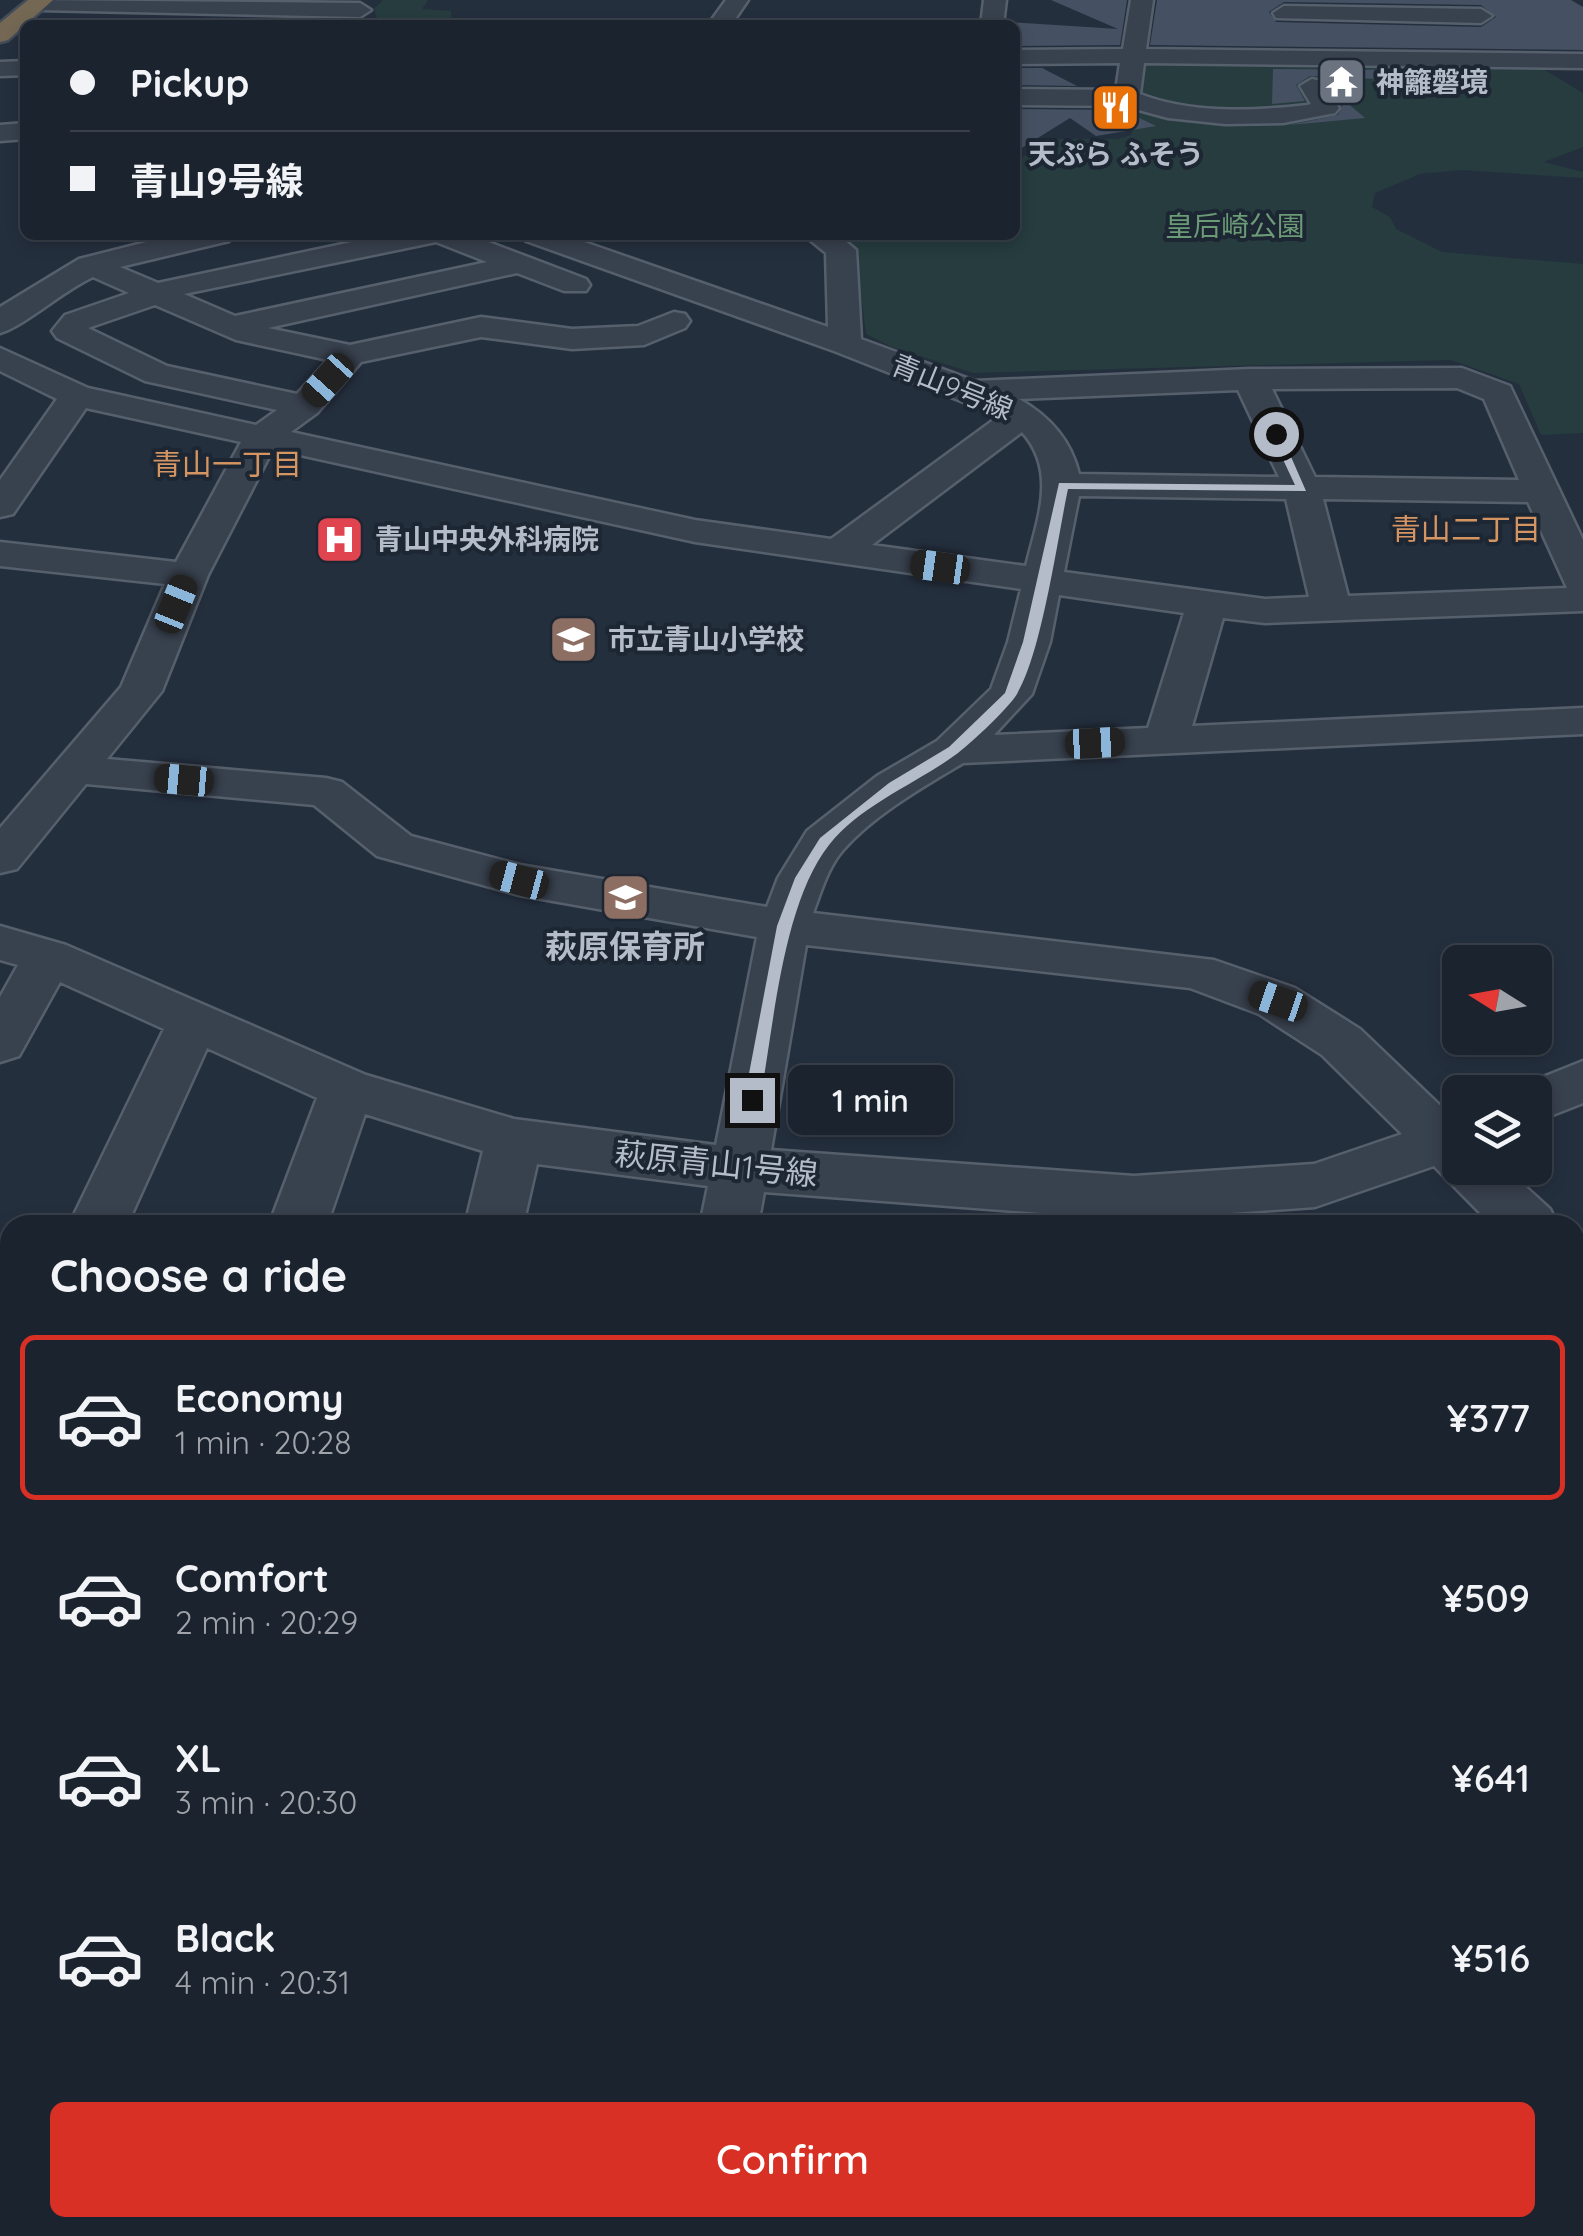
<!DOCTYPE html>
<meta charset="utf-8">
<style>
:root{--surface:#1b232e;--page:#282f3a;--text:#f1f3f6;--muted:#a0a4aa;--line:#39404a;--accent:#d93025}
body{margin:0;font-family:Quicksand,"Noto Sans JP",sans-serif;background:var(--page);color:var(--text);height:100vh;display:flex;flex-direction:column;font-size:38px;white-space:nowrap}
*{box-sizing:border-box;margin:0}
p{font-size:32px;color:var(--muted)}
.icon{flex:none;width:55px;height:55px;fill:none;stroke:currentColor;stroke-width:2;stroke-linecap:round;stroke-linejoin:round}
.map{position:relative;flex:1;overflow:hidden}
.panel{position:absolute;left:0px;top:1215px;width:1585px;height:1022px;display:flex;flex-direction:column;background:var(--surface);border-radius:30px 30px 0 0;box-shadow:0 5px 15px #0003,0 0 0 2px var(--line)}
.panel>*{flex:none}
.banner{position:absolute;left:20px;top:20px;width:1000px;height:220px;border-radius:15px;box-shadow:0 5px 15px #0003,0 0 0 2px var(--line);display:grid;align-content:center;height:220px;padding:0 50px;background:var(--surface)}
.needle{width:65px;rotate:281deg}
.buttons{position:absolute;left:1442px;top:945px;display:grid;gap:20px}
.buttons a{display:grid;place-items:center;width:110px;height:110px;border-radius:15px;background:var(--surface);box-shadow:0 5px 15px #0003,0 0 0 2px var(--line);font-size:50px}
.end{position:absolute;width:45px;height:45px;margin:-22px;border:12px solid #b4bcc9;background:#111;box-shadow:0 0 0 5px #111}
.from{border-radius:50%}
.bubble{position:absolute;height:70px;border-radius:15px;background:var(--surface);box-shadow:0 5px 15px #0003,0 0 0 2px var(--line);font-size:32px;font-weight:600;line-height:70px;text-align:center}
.car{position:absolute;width:30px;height:60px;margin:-30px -15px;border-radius:12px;box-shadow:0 0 8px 2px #0007;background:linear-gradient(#222 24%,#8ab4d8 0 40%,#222 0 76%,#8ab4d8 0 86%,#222 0)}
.banner b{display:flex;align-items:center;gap:35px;height:95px;font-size:38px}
.banner b+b{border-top:2px solid var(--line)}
.banner i{width:25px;height:25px;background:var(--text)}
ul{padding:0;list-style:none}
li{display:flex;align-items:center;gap:30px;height:165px;margin:0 20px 15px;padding:0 30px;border:5px solid transparent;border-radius:15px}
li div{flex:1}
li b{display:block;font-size:38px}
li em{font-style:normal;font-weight:600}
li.active{border-color:var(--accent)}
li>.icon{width:90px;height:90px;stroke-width:1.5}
h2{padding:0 50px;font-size:45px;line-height:120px}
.primary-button{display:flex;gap:20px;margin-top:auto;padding:20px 50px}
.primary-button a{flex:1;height:115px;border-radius:15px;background:var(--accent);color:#fff;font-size:40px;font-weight:600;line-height:115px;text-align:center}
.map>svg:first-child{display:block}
</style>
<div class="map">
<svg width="1583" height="2236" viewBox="0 0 1583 2236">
<rect width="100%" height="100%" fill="#242f3e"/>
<!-- green -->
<path fill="#263c3f" d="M 383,0 L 428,0 L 422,9 L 451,11 L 452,23 L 379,25 L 374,9 Z
M 1140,57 L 1540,67 L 1583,93 L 1583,147 L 1544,162 L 1583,172 L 1583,178 L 1461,170 L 1420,174 L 1375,193 L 1372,207 L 1390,217 L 1396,229 L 1442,252 L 1583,264 L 1583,433 L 1541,435 L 1519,384 L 1451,360 L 973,373 L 892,347 L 866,334 L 856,258 L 846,235 L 1015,235 L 1015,162 L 1051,139 L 1118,139 L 1131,135 L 1138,114 Z
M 918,2228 L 1056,2228 L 1050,2236 L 927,2236 Z"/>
<!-- building -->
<path fill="#455162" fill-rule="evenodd" d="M 1051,0 L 1127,0 L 1120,45 L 1015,46 L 1015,25 L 1007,22 L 1118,29 Z
M 1157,0 L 1571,0 L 1583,7 L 1583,50 L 1150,45 ZM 1284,2 L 1481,5 L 1496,17 L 1481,27 L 1276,22 L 1269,12 Z
M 1015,68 L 1042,68 L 1077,86 L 1015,85 Z
M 1273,69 L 1417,70 L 1422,81 L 1310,76 L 1296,85 L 1305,101 L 1272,104 Z
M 1330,88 L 1365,118 L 1290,125 L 1338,115 L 1342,106 Z
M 1015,109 L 1123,110 L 1156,126 L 1096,136 L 1070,118 L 1015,152 Z"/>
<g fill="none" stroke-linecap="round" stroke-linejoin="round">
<defs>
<path id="minor" d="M 30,0 L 360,3 L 371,10 L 360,17 L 39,10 L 31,8 Z
M 726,0 L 748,0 L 731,25 L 708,25 Z
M 984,0 L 1006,0 L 1003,25 L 981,25 Z
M 1131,0 L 1153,0 L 1146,49 L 1583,54 L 1583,68 L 1144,63 L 1140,94 C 1191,114 1254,111 1307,105 L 1311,104 L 1300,86 L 1312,79 L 1321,81 L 1339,108 L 1335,113 L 1283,123 L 1225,124 L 1168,118 L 1124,106 L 1015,105 L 1015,89 L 1116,90 L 1120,63 L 1015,64 L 1015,50 L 1123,49 Z
M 1284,6 L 1481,9 L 1492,16 L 1481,23 L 1276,18 L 1273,13 Z
M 25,61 L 25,75 L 0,76 L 0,62 Z
M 25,123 L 25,139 L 0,141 L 0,125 Z
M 174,235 L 234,235 L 229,241 L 120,267 L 158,283 L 385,235 L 470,235 L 586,279 L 590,285 L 586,291 L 564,291 L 517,273 L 268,328 L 350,345 L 481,317 L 572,329 L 638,326 L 674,312 L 685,314 L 690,321 L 685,328 L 644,345 L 572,349 L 481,337 L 361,362 L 317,413 L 291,432 L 695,520 L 831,539 L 999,416 L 834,351 L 526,241 L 521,235 L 564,235 L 828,327 L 826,253 L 804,235 L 838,235 L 856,250 L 861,339 L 975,381 L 1250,369 L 1462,368 L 1510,386 L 1583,540 L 1583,611 L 1265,623 L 1223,618 L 1192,726 L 1583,708 L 1583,734 L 963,763 C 923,787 875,814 843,850 C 828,867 821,892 813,913 L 1214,960 L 1295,988 L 1360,1029 L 1453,1118 L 1460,1116 L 1460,1168 L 1505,1168 L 1550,1209 L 1558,1225 L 1492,1225 L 1434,1166 L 1315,1207 L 1134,1220 L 764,1192 L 758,1225 L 700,1225 L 708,1186 L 537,1164 L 523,1225 L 465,1225 L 483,1151 L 365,1114 L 327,1225 L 269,1225 L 317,1098 L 207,1048 L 127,1225 L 69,1225 L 164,1029 L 60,982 L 19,1056 L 0,1062 L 0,997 L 18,965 L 0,960 L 0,926 L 66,945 L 366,1075 L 514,1119 L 716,1145 L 757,937 L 519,895 L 377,856 L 314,805 L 86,784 L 17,869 L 0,873 L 0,828 L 121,687 L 165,584 L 0,566 L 0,542 L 176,562 L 241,442 L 86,408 L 13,514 L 0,517 L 0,480 L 57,399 L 0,371 L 0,348 L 88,388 L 256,425 L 277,410 L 145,381 L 57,338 L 52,331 L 65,315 L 129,293 L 93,277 C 64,290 23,327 0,333 L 0,307 L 79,259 ZM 436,242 L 487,262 L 235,316 L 184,294 ZM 155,305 L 236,340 L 328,360 L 297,394 L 167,366 L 88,328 ZM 1457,388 L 1484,399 L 1519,480 L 1315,477 L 1272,389 ZM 1238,390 L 1279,477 L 1079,474 C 1071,440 1049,416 1019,399 ZM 1022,432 C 1058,472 1037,520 1026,566 L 872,545 ZM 273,449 L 695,542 L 1021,589 L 1008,642 L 991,689 L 937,741 L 877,776 L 807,831 L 778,878 L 767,907 L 520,865 L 411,836 L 342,782 L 326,778 L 107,759 L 162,691 L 208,575 ZM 1079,496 L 1286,499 L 1309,597 L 1265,599 L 1064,572 ZM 1323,499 L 1528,502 L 1567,588 L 1348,596 ZM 1059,595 L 1184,613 L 1148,728 L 994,735 L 1032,694 L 1050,642 ZM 806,945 L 1190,988 L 1259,1014 L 1322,1055 L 1402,1134 L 1314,1164 L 1134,1176 L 771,1150 Z
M 1583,1061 L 1583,1103 L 1535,1122 L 1535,1092 L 1513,1092 L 1516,1088 Z
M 1575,1246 L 1583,1248 L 1583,1301 L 1575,1298 Z
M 0,1248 L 10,1252 L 10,1300 L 0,1296 Z
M 1583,1850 L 1583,2000 L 1575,1997 L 1575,1853 Z
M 64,2228 L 168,2228 L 164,2236 L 60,2236 Z
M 518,2228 L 608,2228 L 612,2236 L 522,2236 Z
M 791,2228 L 883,2228 L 887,2236 L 795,2236 Z
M 1083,2228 L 1174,2228 L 1170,2236 L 1079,2236 Z"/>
<path id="highway" d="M 28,0 L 53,0 L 8,40 L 0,42 L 0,23 Z"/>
</defs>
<!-- minor casing -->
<use href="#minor" stroke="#565f6c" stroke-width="5"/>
<!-- highway casing -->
<use href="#highway" stroke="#434c59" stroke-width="5"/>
<!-- minor -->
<use href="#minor" fill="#38414e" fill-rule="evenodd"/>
<!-- highway -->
<use href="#highway" fill="#746855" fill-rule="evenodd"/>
<!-- tram-far1 -->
<path stroke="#5a6575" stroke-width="2.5" d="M 0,1505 L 10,1514
M 0,1546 L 10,1556"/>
<!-- tram -->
<path stroke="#5a6575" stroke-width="4" d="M 698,2228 L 707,2236
M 758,2228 L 767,2236"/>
</g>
<!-- route -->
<path fill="#b4bcc9" d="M 1276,431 L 1281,434 L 1306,491 L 1068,489 C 1057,541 1042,652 1017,694 C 1007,710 973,741 958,753 C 918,783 860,805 829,845 C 782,905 774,1026 760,1100 L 758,1104 L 746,1104 L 744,1100 L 777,926 L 795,878 L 820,838 L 889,783 L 949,747 L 1005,693 L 1023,642 L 1059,483 L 1295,485 L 1271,434 Z"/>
<!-- icons -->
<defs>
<symbol id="temple-square" viewBox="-11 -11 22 22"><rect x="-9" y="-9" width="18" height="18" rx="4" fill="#6b7280" stroke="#1d2633"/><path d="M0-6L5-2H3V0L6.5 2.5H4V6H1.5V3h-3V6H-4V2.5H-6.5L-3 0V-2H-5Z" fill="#fff"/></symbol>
<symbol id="restaurant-square" viewBox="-11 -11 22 22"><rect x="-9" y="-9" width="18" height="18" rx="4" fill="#e8710a" stroke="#1d2633"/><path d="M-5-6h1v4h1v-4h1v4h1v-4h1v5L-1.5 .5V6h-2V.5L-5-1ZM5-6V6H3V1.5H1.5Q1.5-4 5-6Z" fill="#fff"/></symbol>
<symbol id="hospital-square" viewBox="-11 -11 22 22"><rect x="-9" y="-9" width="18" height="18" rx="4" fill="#e0444e" stroke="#1d2633"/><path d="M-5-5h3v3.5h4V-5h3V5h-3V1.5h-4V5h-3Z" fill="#fff"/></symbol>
<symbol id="school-square" viewBox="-11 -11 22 22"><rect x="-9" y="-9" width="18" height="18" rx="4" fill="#8d6e63" stroke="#1d2633"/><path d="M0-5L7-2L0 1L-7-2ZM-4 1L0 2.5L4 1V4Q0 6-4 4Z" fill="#fff"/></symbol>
</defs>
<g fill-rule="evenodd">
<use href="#temple-square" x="1314" y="54" width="55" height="55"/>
<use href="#restaurant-square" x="1088" y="80" width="55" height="55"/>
<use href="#hospital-square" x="312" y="512" width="55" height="55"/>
<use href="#school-square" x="546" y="612" width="55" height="55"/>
<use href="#school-square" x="598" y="870" width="55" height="55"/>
</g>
<g text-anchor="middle" stroke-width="8" stroke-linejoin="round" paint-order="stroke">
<!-- far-poi labels -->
<g font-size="28" font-weight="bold" fill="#b4bcc9" stroke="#1d2633" text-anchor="start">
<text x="1376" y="92">神籬磐境</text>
<text x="1116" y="164" text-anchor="middle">天ぷら ふそう</text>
<text x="375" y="549">青山中央外科病院</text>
<text x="608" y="649">市立青山小学校</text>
</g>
<!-- far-park labels -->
<g font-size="28" fill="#6b9a76" stroke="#1d2633">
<text x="1235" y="236">皇后崎公園</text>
</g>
<!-- far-street labels -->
<g font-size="28" fill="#b4bcc9" stroke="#1d2633">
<text transform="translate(952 387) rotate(22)" y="10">青山9号線</text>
</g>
<!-- far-neighbourhood labels -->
<g font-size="30" fill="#d59563" stroke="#1d2633">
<text x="227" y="475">青山一丁目</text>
<text x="1466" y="540">青山二丁目</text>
</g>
<!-- poi labels -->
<g font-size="32" font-weight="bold" fill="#b4bcc9" stroke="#1d2633">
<text x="625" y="958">萩原保育所</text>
</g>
<!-- street labels -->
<g font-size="32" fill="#b4bcc9" stroke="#1d2633">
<text transform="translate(716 1164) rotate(6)" y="11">萩原青山1号線</text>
</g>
</g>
</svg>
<div class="buttons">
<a><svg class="needle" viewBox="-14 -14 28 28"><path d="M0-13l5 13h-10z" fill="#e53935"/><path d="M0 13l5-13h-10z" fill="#a0a4aa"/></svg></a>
<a><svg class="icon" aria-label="layers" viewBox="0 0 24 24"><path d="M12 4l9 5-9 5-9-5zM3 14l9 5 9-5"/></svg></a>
</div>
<i class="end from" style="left:1276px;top:434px"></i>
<i class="end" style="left:752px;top:1100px"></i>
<div class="bubble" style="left:788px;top:1065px;width:165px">1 min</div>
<i class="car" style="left:328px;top:380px;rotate:222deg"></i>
<i class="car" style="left:940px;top:567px;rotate:278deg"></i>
<i class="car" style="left:176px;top:604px;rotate:22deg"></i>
<i class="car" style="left:1095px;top:743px;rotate:87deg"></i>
<i class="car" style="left:184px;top:780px;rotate:275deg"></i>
<i class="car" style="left:519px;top:880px;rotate:285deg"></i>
<i class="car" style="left:1278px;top:1001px;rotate:289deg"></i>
<div class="banner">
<b><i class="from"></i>Pickup</b>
<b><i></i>青山9号線</b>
</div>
<section class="panel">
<h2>Choose a ride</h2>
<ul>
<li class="active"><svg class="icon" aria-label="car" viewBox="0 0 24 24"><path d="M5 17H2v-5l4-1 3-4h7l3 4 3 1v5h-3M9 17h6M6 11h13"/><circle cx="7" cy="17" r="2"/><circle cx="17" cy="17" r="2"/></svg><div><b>Economy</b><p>1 min · 20:28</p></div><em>¥377</em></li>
<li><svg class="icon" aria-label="car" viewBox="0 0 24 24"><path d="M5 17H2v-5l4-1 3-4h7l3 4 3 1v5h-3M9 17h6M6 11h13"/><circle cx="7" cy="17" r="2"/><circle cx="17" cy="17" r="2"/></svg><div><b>Comfort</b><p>2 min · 20:29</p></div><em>¥509</em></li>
<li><svg class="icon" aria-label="car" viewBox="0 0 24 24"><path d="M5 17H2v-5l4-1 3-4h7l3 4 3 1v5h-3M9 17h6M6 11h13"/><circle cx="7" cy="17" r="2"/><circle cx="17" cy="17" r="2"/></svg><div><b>XL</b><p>3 min · 20:30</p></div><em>¥641</em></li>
<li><svg class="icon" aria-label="car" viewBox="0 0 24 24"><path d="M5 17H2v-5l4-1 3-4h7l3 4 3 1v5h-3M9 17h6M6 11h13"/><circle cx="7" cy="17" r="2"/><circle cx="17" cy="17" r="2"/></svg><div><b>Black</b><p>4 min · 20:31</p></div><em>¥516</em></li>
</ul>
<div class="primary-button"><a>Confirm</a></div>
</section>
</div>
